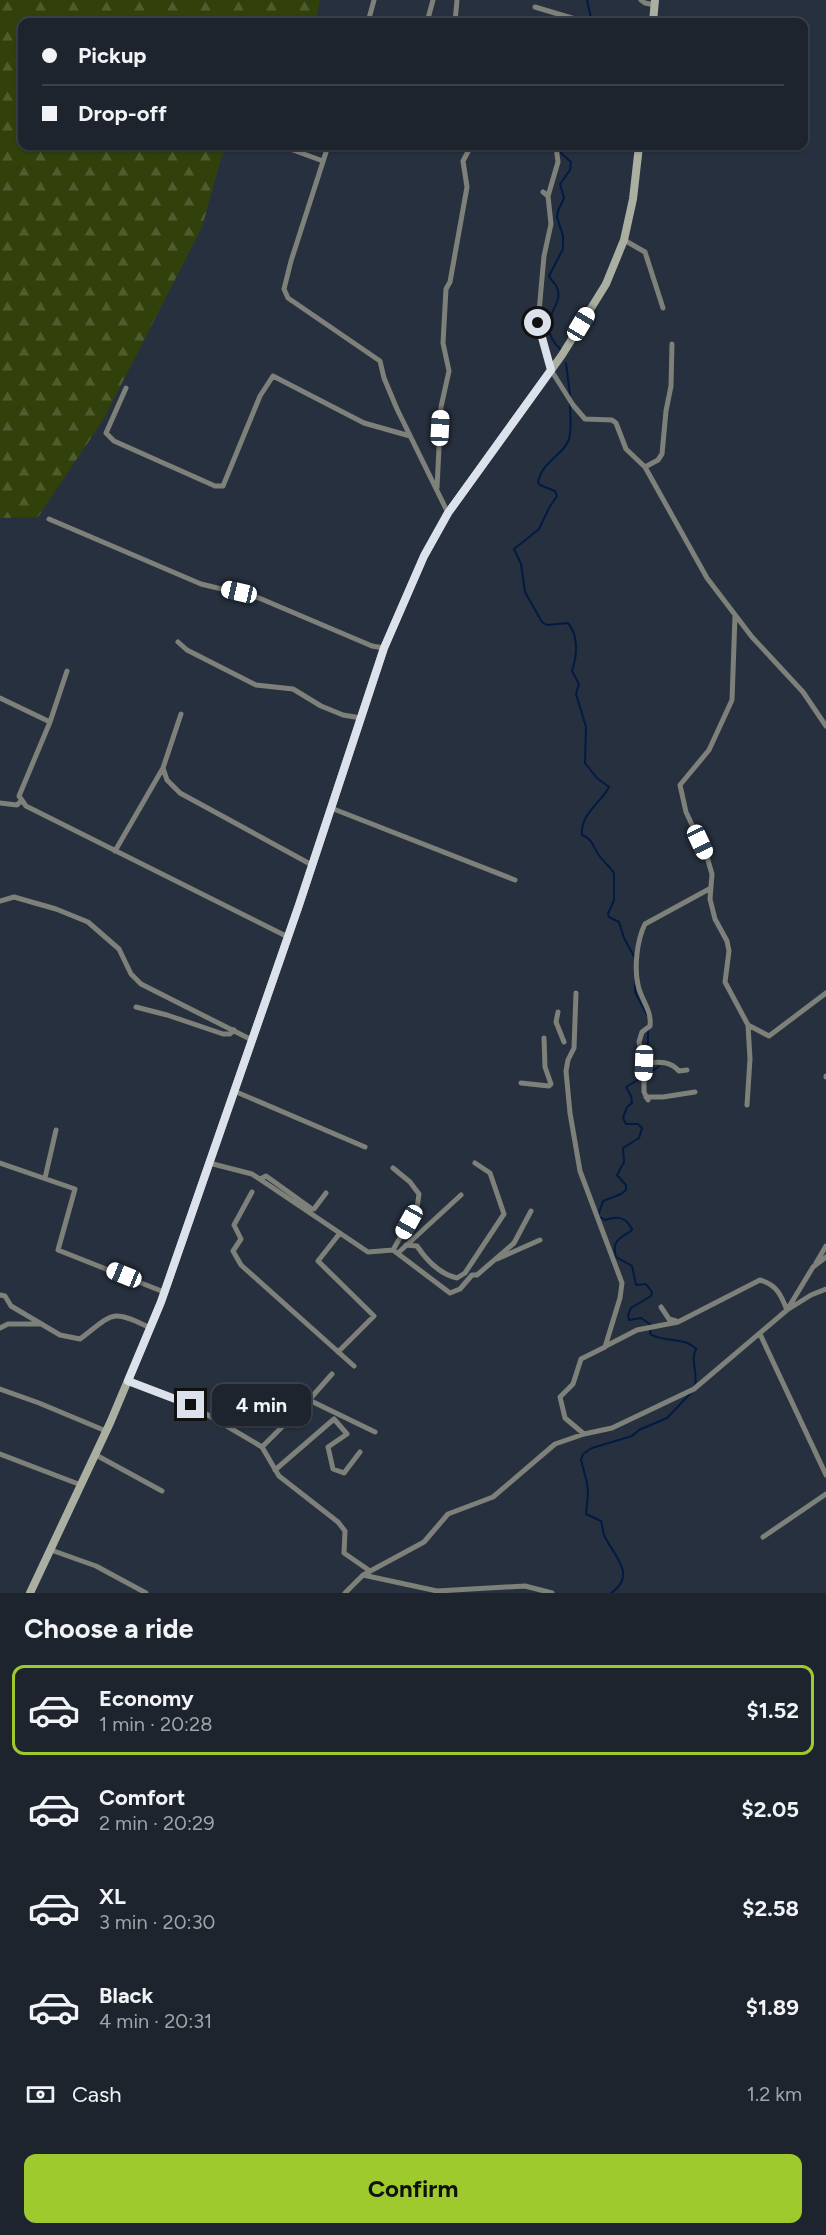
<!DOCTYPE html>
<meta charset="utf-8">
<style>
:root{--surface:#1d242e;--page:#252c36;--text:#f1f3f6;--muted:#a0a4aa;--line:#3b414a;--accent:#9fca2e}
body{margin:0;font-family:Figtree,sans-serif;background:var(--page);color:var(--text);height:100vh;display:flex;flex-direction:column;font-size:22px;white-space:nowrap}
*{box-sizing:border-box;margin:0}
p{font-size:20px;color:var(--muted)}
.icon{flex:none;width:33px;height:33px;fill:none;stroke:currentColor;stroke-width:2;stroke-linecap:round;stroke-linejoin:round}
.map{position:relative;height:1593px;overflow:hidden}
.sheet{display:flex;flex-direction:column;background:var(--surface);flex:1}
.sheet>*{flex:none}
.top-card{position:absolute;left:18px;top:18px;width:790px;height:132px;border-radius:12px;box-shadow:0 2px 4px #0004,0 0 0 2px var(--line);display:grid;align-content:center;height:132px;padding:0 24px;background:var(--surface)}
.end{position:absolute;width:27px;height:27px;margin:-14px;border:8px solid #dce2eb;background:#111;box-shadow:0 0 0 3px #111}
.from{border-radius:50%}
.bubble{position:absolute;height:42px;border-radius:12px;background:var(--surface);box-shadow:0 2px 4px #0004,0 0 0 2px var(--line);font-size:20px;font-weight:700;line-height:42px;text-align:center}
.car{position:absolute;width:18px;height:36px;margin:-18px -9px;border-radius:8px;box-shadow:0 0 4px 2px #0007;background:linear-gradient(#fff 24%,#345 0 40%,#fff 0 76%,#345 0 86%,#fff 0)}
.top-card b{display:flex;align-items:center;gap:21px;height:57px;font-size:22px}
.top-card b+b{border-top:2px solid var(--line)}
.top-card i{width:15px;height:15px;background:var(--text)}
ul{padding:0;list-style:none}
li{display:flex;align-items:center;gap:18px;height:90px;margin:0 12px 9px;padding:0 12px;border:3px solid transparent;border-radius:12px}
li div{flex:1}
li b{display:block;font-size:22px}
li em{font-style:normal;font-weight:700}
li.selected{border-color:var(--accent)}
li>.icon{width:54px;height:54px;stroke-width:1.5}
h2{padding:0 24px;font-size:27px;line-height:72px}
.pay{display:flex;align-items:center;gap:15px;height:66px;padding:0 24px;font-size:22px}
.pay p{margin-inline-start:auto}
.action{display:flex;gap:12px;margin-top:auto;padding:12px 24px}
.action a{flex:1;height:69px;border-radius:12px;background:var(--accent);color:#111;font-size:24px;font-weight:700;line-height:69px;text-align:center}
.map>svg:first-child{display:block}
</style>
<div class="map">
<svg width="826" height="1593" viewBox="0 0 826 1593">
<defs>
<pattern id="forest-firs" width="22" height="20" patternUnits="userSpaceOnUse" patternTransform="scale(1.5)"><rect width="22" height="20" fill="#32410c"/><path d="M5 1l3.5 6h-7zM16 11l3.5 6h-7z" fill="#4f5c30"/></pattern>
</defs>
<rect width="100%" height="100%" fill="#27303e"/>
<!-- forest -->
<path fill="url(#forest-firs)" d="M 0,0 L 320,0 L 316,22 L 22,22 L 22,146 L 230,146 L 222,155 L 202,227 L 103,420 L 38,517 L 0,518 Z"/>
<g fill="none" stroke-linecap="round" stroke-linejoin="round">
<!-- stream -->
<path stroke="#011b42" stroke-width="2" d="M 587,0 L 592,22
M 559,146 L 560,152 L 571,162 L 570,170 L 560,184 L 564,198 L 558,211 L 557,217 L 563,236 L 563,249 L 549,276 C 551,280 556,284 557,288 C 566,307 531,320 561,350
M 566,363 L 570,395
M 570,404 C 570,415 572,429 569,439 C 564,455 542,461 538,482 L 540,485 L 555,491 L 557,496 L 549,508 L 539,529 L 514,549 L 521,564 L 525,592 L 542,622 L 547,625 L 568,623 C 579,636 577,656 572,671 L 579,684 L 576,694 L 586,727 L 585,763 L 597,778 L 609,787 C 600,804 580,814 582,835 C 594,839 593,849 601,858 C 605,863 610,867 614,873 L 614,900 L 608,914 L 609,917 L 619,922 L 624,938 L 635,958
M 635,985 L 635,992 L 647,1015
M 648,1030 L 648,1049 L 653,1057
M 647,1075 L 659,1066
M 641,1078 L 626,1087 L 631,1096 L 632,1103 L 627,1107 L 623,1118 L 626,1124 L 638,1124 L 642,1128 L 639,1138 L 623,1148 L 624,1162 L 617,1175 L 626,1185 L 626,1190 L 621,1194 L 603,1201 L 598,1216 L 605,1220 C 617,1216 625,1216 632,1229 L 631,1231 C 620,1238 611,1241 616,1257 L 632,1266 L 636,1285 L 646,1284 L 652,1292 L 651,1296 L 631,1308 L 628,1315 L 629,1320 L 641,1318 L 651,1325
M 651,1329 L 650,1334 C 663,1343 684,1336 696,1349 C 690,1360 698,1373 695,1386
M 611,1593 C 638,1575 613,1555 604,1535 C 603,1531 602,1525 601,1521 L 586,1514 L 588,1493 L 587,1483 L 581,1460 L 583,1454 L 592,1448 L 632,1436 L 639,1430 L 667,1418 L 691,1393"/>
<!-- street -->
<path stroke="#7e8179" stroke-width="5" d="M 641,0 L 645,3 L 655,5
M 535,7 L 585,22
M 368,22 L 374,0
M 427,22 L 433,0
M 455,22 L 457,0
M 282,146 L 323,161
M 328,146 L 291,261 L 284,289 L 288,298 L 380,361 L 384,378 L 397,409 L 448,513
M 543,192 L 548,196 L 551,224 L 544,256 L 538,323 L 551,370 L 573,405 L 585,419 L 612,420 L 616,423 L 626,449 L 645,467 L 707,578 L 752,637 L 803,692 L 826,726
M 548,196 L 558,162 L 556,146
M 624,240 L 645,252 L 663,308
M 126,388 L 106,433 L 114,441 L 215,486 L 223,486 L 260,396 L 273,376 L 364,423 L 410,436
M 645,467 L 658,460 L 662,454 L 666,411 L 671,386 L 672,344
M 437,488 L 441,407 L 449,371 L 443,343 L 446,289 L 450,282 L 467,187 L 463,161 L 471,146
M 49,519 L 201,584 L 259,598 L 372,646 L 384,648
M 735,616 L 732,700 L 709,750 L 680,785 L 686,812 L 707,857 L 712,874 L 710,899 L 715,919 L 727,941 L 729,951 L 725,982 L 748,1025 L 750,1059 L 747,1105
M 178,642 L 187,650 L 256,685 L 293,689 L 321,706 L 343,715 L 361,718
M 0,698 L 50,722 L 19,796 L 26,806 L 288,937
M 50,722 L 67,671
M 163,768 L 167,780 L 180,793 L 312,865
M 0,803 L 17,805 L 22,800
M 331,808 L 515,880
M 115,851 L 163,768 L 181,714
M 0,901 L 14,897 L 56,909 L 88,922 L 119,949 L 131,974 L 141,984 L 252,1040
M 576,993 L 574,1048 L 568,1060 L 566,1071 L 570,1113 L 580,1171 L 622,1283 L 620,1298 L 605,1347 L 581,1359 L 573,1384 L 560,1397 L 565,1418 L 584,1434
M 136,1007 L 167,1015 L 223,1034 L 230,1034 L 234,1030
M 558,1012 L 556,1022 L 564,1042
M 748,1025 L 769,1036 L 826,993
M 644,1063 C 658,1062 669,1060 679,1071 L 687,1070
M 826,1076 L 826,1077
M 521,1083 L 549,1086 L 551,1084 L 545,1067 L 544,1038
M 234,1091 L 365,1147
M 646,1097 L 663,1097 L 695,1092
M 648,1100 L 644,1092 L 644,1063 L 639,1042 L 642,1032 L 650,1026 C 652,1010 641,1000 638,985 C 634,967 637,940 645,924 L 711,888
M 0,1163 L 75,1189 L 58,1250 L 164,1292
M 209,1163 L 252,1174 L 368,1252 L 393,1250 L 450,1293 L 460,1289 L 472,1275 L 477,1275 L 514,1243 L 531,1211
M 393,1168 L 410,1182 L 419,1194 L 417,1208 L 393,1250
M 45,1178 L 56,1130
M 260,1179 L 266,1176 L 312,1209 L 314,1209 L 326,1193
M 252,1192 L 234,1225 L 241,1239 L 233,1251 L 241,1265 L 354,1366
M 406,1245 L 417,1246 C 427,1261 439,1274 457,1278 L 465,1273 L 504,1214 L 490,1173 L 475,1163
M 398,1253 L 461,1195
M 497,1259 L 540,1240
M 816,1263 L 826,1246
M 0,1295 L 5,1296 L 11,1306 L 60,1335 L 80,1339 C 113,1314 111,1308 150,1328
M 661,1307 L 669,1319 L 676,1321
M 0,1328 L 8,1324 L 42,1324
M 760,1334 L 826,1475
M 606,1346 L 637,1330 L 678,1322 L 760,1280 C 777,1285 781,1295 787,1310 L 813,1267 L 826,1257
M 338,1352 L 374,1316 L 318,1261 L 340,1233
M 128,1381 L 191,1405 L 262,1447 L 309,1400 L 332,1374
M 0,1389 L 39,1403 L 106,1431
M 309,1400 L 375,1432
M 262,1447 L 279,1476 L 338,1522 L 345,1531 L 344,1553 L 370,1571
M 0,1454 L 81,1485
M 96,1455 L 162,1491
M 275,1470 L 334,1419 L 347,1434 L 328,1447 L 333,1469 L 344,1473 L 360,1452
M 763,1537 L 826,1494
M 51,1550 L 96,1566 L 146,1593
M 363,1575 L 437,1591 L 525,1586 L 552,1593
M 345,1593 L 363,1575 L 424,1542 L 448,1514 L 493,1497 L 555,1444 L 584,1434 L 612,1428 L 694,1389 L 787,1310 L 811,1295 L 826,1289"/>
<!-- secondary -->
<path stroke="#aaafa2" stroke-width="8" d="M 653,22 L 655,0
M 30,1593 L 110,1423 L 161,1302 L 299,905 L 384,648 L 424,556 L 448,513 L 562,355 L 606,284 L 624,240 L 633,199 L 639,146"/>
</g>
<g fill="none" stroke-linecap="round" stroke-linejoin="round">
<!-- route -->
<path stroke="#dce2eb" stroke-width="8" d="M 191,1405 L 128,1381 L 161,1302 L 202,1184 L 299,905 L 384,648 L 424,556 L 448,513 L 551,370 L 538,323"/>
</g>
</svg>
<i class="end from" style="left:538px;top:323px"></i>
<i class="end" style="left:191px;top:1405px"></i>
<div class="bubble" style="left:212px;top:1384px;width:99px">4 min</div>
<i class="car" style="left:581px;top:324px;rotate:31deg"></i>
<i class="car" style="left:440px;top:428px;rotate:3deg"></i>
<i class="car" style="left:239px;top:592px;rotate:283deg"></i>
<i class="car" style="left:700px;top:842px;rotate:155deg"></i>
<i class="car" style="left:644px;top:1063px;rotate:182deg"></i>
<i class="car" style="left:409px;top:1222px;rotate:209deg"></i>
<i class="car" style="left:124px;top:1275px;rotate:292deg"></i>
<div class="top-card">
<b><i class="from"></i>Pickup</b>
<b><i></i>Drop-off</b>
</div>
</div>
<section class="sheet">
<h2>Choose a ride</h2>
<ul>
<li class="selected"><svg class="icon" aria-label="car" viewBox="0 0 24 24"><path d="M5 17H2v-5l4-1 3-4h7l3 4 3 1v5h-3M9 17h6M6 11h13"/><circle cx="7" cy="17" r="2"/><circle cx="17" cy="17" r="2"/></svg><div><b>Economy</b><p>1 min · 20:28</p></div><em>$1.52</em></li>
<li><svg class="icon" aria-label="car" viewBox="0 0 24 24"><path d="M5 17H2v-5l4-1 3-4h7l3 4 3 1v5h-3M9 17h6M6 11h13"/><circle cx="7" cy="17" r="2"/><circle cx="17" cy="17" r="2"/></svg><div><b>Comfort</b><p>2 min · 20:29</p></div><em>$2.05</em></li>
<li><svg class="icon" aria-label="car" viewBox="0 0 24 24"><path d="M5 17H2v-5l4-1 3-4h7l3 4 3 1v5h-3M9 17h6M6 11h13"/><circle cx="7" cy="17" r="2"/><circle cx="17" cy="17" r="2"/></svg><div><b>XL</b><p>3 min · 20:30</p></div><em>$2.58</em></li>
<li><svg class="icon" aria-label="car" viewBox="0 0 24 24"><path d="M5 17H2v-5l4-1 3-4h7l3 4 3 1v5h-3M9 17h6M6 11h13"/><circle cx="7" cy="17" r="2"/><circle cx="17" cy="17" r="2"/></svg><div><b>Black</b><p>4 min · 20:31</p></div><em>$1.89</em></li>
</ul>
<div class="pay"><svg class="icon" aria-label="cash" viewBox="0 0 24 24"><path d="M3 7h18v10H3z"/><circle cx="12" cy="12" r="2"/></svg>Cash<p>1.2 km</p></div>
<div class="action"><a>Confirm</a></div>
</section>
